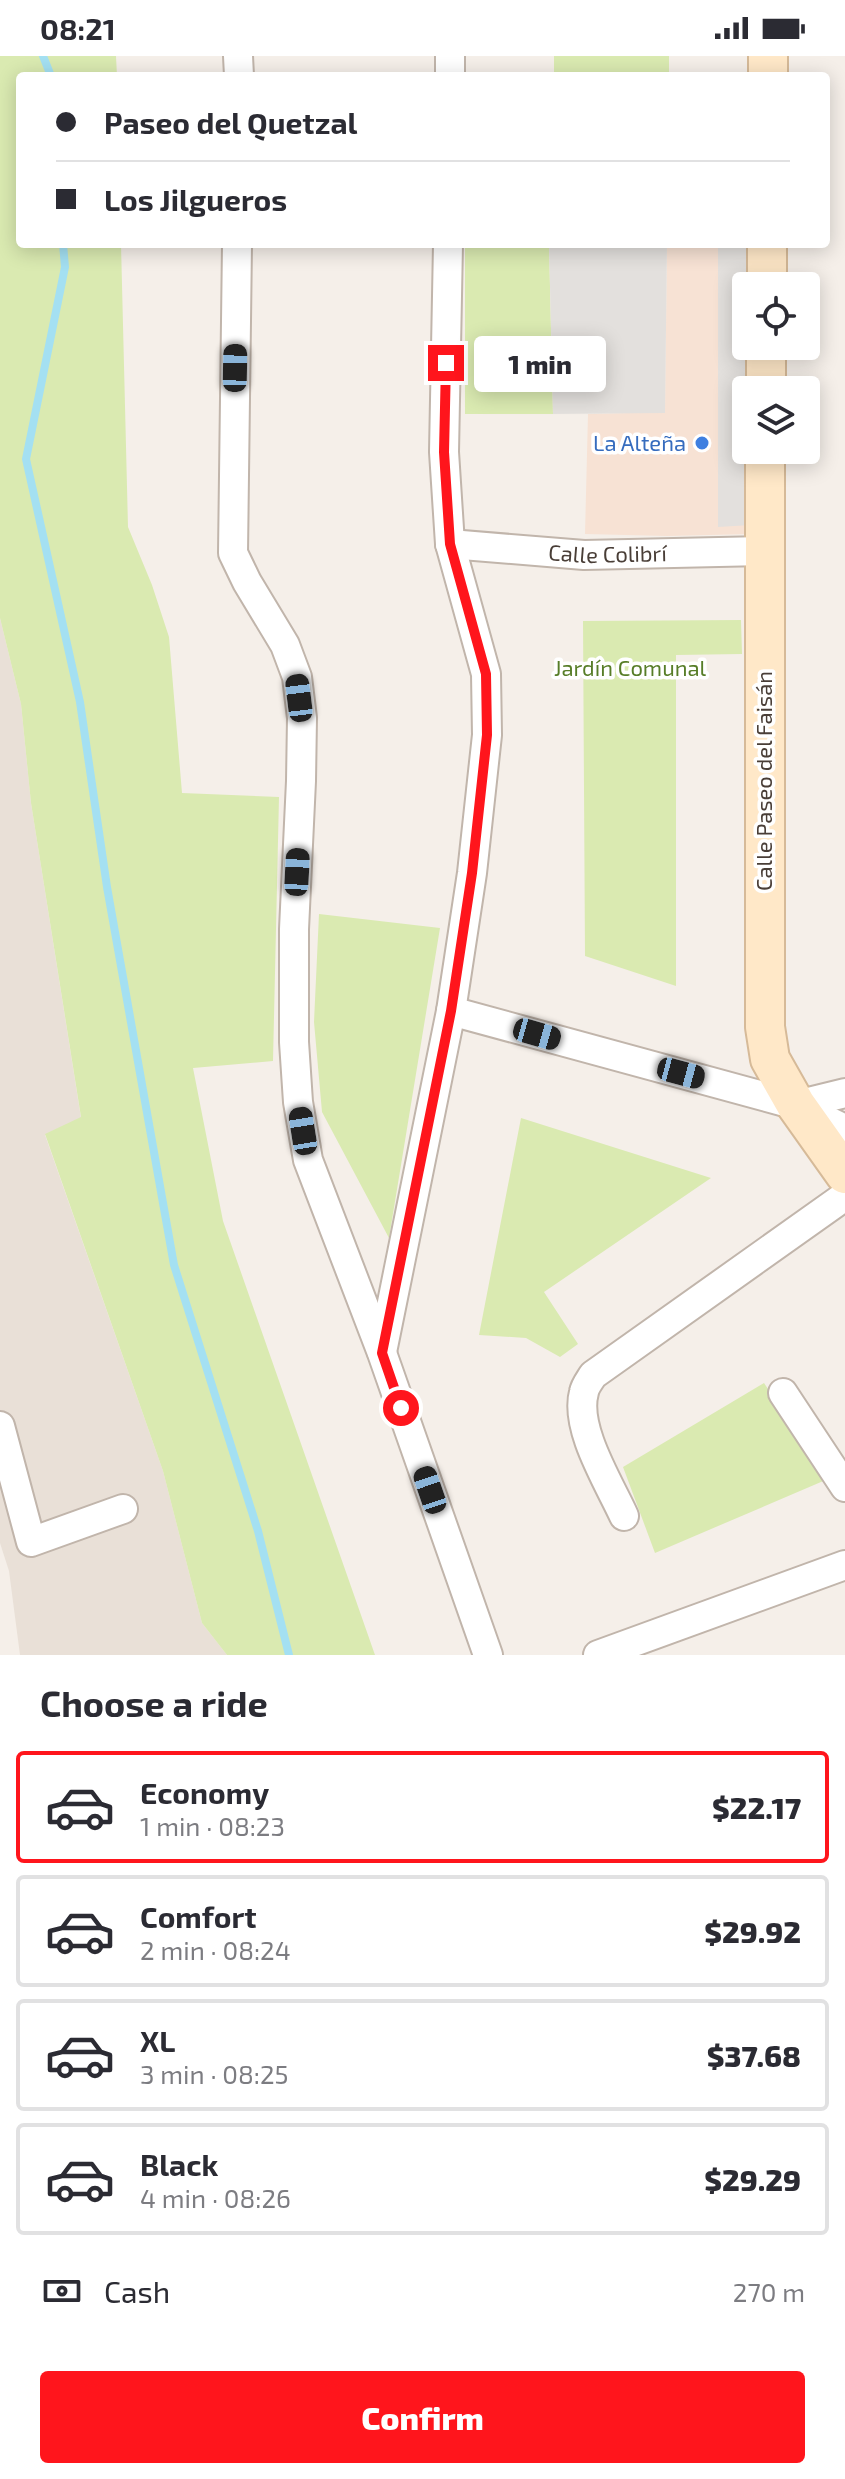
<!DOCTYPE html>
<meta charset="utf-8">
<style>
:root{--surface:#fff;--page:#f2f2f3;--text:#2b2b33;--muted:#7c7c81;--line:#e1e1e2;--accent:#ff151c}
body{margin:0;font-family:"Exo 2",sans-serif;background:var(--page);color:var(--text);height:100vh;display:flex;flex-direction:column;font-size:30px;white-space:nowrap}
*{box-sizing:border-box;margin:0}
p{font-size:26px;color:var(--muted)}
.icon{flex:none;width:44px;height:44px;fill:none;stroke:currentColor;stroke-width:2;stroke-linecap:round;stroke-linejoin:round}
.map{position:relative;height:1599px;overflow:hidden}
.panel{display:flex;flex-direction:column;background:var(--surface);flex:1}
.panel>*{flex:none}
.guide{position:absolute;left:16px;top:16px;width:814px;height:176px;border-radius:8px;box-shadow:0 4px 20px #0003;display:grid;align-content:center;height:176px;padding:0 40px;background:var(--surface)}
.fabs{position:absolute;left:732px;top:216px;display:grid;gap:16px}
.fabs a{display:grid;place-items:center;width:88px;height:88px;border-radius:8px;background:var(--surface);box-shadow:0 4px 20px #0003;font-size:40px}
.end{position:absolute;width:36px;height:36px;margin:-18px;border:10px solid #ff151c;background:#fff;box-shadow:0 0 0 4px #fff}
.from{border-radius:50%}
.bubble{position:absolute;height:56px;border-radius:8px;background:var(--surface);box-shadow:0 4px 20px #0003;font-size:26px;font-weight:800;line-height:56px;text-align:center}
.car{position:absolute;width:24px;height:48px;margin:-24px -12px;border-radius:10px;box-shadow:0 0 6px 2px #0007;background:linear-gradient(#222 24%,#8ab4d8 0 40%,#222 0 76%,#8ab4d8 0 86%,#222 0)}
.guide b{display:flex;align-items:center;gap:28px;height:76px;font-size:30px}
.guide b+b{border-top:2px solid var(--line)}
.guide i{width:20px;height:20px;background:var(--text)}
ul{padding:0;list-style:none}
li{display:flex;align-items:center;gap:24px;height:112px;margin:0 16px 12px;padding:0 24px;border:4px solid var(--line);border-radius:8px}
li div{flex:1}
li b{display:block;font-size:30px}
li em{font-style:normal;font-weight:800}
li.active{border-color:var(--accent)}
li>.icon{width:72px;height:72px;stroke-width:1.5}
h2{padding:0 40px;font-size:36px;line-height:96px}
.pay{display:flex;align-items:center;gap:20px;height:88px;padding:0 40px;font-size:30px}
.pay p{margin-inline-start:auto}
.primary-button{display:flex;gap:16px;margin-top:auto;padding:16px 40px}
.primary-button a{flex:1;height:92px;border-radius:8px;background:var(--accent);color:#fff;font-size:32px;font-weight:800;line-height:92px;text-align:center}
.status{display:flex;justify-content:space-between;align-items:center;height:56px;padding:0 40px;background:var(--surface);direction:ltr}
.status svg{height:22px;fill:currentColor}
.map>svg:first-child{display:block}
</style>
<div class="status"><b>08:21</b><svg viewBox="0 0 49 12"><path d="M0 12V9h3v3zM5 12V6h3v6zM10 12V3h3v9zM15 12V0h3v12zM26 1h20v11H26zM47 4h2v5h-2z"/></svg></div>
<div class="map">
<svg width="845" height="1599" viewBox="0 0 845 1599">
<rect width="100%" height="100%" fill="#f5efe9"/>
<!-- residential -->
<path fill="#e9e0d7" d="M 0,562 L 21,648 L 31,747 L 81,1062 L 45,1079 L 163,1415 L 202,1567 L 227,1599 L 20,1599 L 9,1515 L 0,1487 Z"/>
<!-- commercial -->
<path fill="#f7e2d4" d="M 667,188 L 749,188 L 746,230 L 746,394 L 751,478 L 667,480 L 585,478 L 588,358 L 665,356 Z"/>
<!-- green -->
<path fill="#daeab1" d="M 0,0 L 116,0 L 117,20 L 20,20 L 20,188 L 121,188 L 128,471 L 152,529 L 169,581 L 182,737 L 279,741 L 273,1005 L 193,1012 L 223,1165 L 375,1599 L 227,1599 L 202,1567 L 163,1415 L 45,1078 L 81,1061 L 31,747 L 21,648 L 0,562 Z
M 554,0 L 669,0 L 669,20 L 554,20 Z
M 465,188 L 549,188 L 553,358 L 465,358 Z
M 741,564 L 742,598 L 676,599 L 676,930 L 585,900 L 583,565 Z
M 319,858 L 440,872 L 389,1182 L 322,1056 L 314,966 Z
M 521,1062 L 711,1122 L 544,1236 L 578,1288 L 560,1301 L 526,1282 L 479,1279 Z
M 764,1327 L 828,1423 L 655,1497 L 623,1411 Z"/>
<!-- parking -->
<path fill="#e3e0dd" d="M 549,188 L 667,188 L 665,357 L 553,358 Z
M 718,188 L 749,188 L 746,290 L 749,290 L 750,334 L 746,334 L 746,394 L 751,469 L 718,471 Z"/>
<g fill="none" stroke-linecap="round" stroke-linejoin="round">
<!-- stream -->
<path stroke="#a4e0f2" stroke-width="8" d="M 43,0 L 51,20
M 63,188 L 65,211 L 26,403 L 80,646 L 107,831 L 174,1209 L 258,1475 L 289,1599"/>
<defs>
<g id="street">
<path d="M 238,0 L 239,20"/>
<path d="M 450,20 L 450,0"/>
<path d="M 237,188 L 233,497 L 247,526 L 285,589 L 297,621 L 302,662 L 301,725 L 294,873 L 294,986 L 298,1046 L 308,1104 L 382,1297 L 488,1599"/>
<path id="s1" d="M 450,488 L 584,499 L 764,495"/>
<path d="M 451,955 L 796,1049 L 845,1073"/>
<path d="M 796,1049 L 845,1037"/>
<path d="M 382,1296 L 451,955 L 472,817 L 487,679 L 486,618 L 450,488 L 444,396 L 448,188"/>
<path d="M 783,1337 L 845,1431"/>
<path d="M 0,1370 L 31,1486 L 123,1453"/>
<path d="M 624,1460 C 609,1427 574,1372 584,1336 C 585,1330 590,1324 593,1319 L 845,1140"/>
<path d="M 598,1599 L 845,1509"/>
</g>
<path id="secondary" d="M 768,20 L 768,0
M 767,230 L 767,188
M 766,334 L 766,290
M 765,394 L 765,971 L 770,1003 L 796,1049 L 845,1118"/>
</defs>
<!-- street casing -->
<use href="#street" stroke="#c1b5ab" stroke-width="32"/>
<!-- secondary casing -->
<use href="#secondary" stroke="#d6ba98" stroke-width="42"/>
<!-- street -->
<use href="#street" stroke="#fff" stroke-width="28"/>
<!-- secondary -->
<use href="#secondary" stroke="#ffe8c8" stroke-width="38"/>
</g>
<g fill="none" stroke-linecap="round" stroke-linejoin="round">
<!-- route -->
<path stroke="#ff151c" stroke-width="10" d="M 401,1352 L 382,1297 L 451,955 L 472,817 L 487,679 L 486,618 L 450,488 L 444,396 L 446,307"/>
</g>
<!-- markers -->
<circle fill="#3f7fe0" stroke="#fff" stroke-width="3" cx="702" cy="387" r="8"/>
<g text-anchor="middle" stroke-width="7" stroke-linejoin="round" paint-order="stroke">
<!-- shop labels -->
<g font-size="22" fill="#366cbe" stroke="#fff" text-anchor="end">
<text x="686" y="395">La Alteña</text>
</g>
<!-- street labels -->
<g font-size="22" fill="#493e37" stroke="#fff">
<text dy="8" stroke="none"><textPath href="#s1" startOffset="158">Calle Colibrí</textPath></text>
<text transform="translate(764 725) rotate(-90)" y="8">Calle Paseo del Faisán</text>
</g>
<!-- park labels -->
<g font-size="22" fill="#577d28" stroke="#fff">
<text x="630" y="620">Jardín Comunal</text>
</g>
</g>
</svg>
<div class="fabs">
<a><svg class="icon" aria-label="locate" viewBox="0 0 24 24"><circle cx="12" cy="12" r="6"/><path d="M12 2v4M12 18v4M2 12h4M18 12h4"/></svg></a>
<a><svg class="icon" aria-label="layers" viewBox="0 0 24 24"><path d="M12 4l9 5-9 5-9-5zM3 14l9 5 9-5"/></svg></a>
</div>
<i class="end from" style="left:401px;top:1352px"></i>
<i class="end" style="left:446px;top:307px"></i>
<div class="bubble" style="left:474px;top:280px;width:132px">1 min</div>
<i class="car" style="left:235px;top:312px;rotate:1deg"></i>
<i class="car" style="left:299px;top:642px;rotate:353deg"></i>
<i class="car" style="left:297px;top:816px;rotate:3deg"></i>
<i class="car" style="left:537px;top:978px;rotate:106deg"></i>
<i class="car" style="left:681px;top:1017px;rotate:105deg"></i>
<i class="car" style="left:303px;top:1075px;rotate:351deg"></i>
<i class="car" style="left:430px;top:1434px;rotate:341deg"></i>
<div class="guide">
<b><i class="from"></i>Paseo del Quetzal</b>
<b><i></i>Los Jilgueros</b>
</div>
</div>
<section class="panel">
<h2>Choose a ride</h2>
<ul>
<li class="active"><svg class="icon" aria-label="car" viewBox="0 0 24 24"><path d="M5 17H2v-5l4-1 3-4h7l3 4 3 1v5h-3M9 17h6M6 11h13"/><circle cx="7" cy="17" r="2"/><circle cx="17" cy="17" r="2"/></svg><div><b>Economy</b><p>1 min · 08:23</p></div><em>$22.17</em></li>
<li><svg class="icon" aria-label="car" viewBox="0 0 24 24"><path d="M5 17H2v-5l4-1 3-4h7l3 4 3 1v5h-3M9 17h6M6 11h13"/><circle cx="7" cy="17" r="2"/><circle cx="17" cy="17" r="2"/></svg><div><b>Comfort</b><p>2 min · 08:24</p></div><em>$29.92</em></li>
<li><svg class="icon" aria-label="car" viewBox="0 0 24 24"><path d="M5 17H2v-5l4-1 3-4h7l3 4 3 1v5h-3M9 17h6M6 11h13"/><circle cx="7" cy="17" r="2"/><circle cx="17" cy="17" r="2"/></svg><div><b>XL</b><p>3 min · 08:25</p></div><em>$37.68</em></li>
<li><svg class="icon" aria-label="car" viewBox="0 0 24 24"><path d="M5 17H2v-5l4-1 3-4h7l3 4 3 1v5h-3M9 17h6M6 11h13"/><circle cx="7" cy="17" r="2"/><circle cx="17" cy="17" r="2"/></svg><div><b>Black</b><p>4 min · 08:26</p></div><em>$29.29</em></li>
</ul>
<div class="pay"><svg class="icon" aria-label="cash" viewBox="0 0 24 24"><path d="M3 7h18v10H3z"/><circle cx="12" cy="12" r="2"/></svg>Cash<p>270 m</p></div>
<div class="primary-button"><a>Confirm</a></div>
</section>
